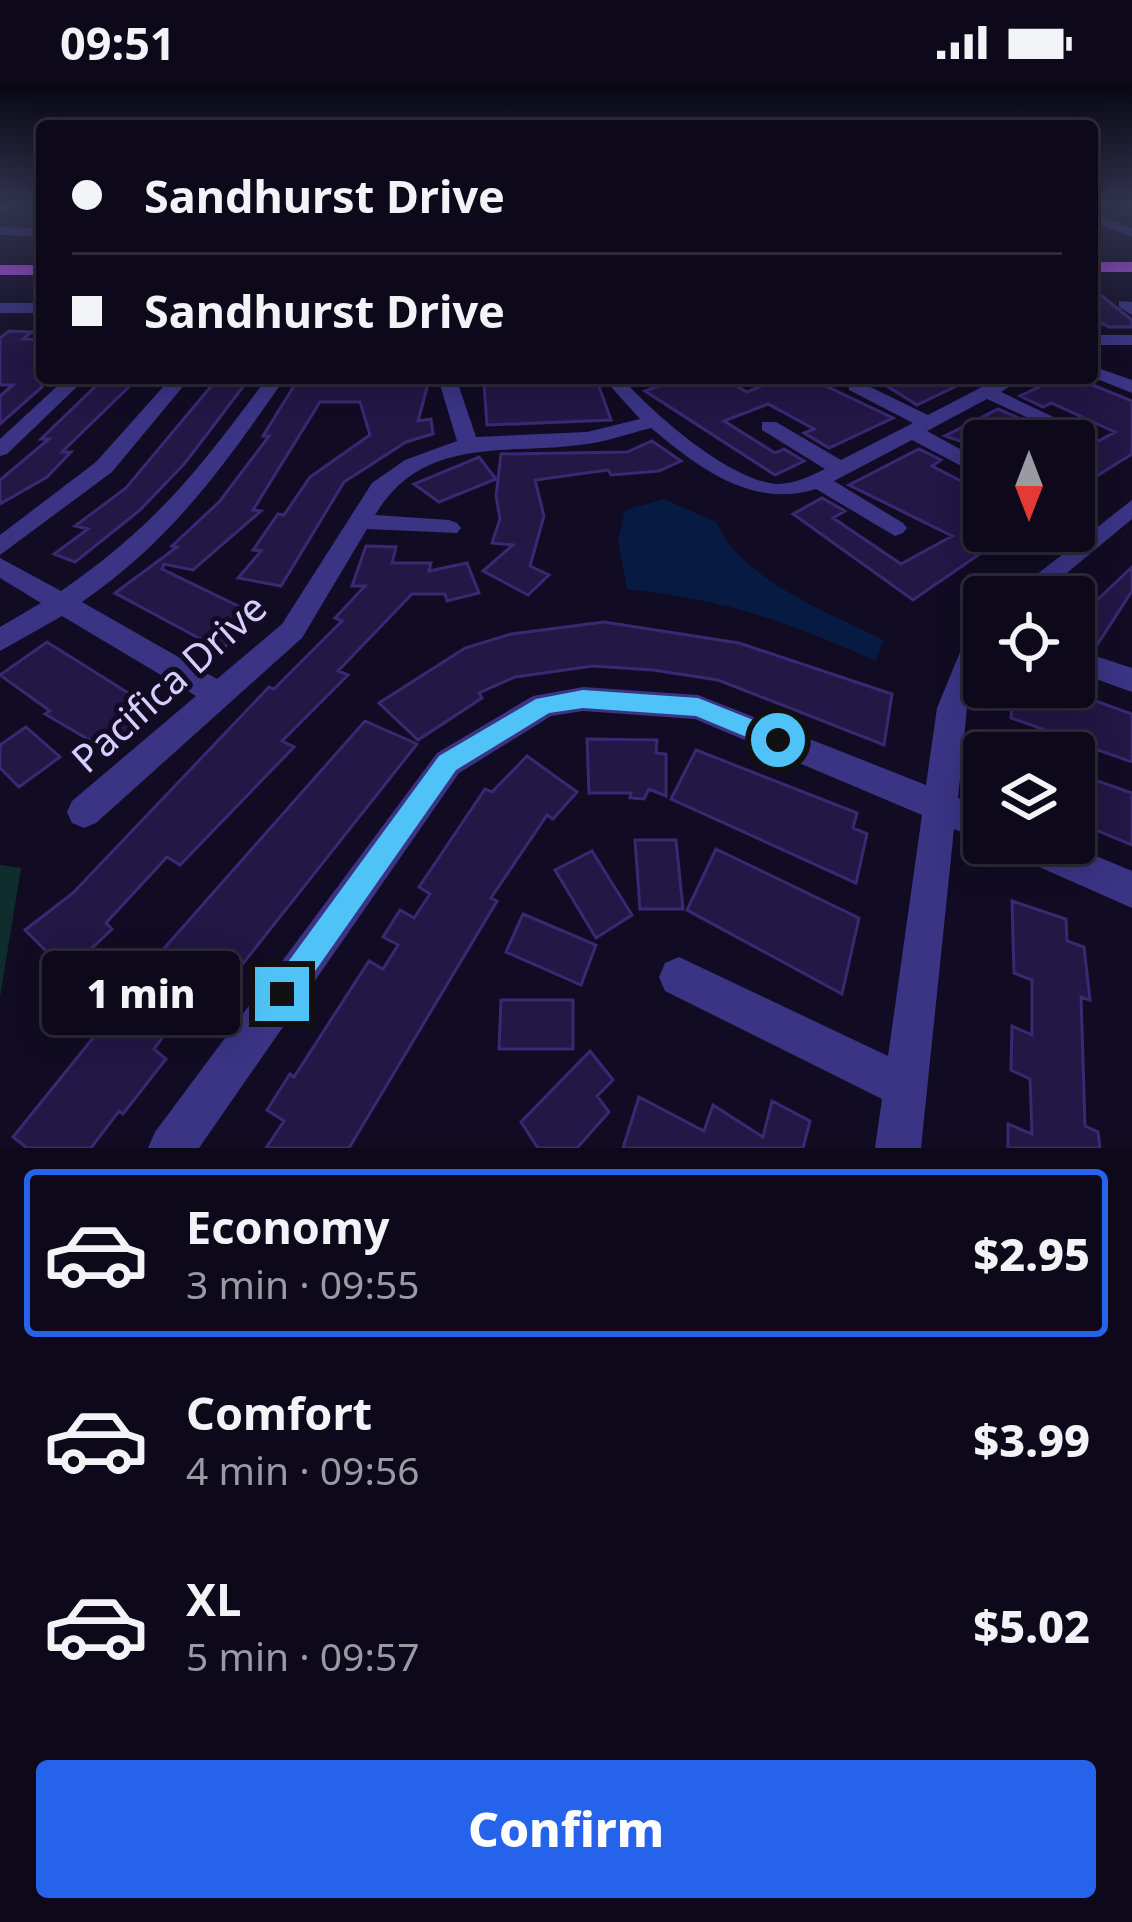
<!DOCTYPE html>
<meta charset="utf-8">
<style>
:root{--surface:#0d091a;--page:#161223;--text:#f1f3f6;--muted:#9a9aa2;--line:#2d2a39;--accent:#2563eb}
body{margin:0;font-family:"Noto Sans",sans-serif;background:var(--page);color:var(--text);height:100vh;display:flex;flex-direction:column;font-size:45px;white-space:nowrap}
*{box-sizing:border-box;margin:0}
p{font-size:39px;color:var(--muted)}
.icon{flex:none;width:66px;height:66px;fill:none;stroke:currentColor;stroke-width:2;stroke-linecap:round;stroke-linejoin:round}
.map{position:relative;height:1064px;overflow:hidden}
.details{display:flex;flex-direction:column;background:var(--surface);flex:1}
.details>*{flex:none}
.hud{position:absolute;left:36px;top:36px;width:1062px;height:264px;border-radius:12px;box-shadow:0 6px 30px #0003,0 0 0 3px var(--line);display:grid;align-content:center;height:264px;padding:0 36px;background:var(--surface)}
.needle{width:78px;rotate:180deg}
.buttons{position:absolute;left:963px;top:336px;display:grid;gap:24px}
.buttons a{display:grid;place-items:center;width:132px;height:132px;border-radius:12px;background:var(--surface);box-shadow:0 6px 30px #0003,0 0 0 3px var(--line);font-size:60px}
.end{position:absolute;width:54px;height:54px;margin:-27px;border:15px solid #4fc3f7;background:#111;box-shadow:0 0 0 6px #111}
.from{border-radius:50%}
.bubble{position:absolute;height:84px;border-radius:12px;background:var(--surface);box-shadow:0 6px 30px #0003,0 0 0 3px var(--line);font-size:39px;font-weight:800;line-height:84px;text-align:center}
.hud b{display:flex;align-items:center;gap:42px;height:114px;font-size:45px}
.hud b+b{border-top:3px solid var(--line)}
.hud i{width:30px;height:30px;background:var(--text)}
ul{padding:21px 0 0;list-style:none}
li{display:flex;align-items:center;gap:36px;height:168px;margin:0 24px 18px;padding:0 12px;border:6px solid transparent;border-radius:12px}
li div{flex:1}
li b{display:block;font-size:45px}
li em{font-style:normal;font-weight:800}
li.current{border-color:var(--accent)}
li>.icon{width:108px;height:108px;stroke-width:1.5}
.cta{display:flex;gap:24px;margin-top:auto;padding:24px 36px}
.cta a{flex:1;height:138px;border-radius:12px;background:var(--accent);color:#fff;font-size:48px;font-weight:800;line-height:138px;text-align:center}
.status{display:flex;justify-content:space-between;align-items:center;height:84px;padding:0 60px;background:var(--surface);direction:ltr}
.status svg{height:33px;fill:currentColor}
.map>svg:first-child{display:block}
</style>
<div class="status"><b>09:51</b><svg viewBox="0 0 49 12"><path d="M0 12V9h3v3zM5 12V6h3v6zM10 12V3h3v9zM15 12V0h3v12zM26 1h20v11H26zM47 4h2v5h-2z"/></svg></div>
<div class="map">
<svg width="1132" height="1064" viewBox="0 0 1132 1064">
<rect width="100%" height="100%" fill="#110c23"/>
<!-- green -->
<path fill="#0f2d2d" d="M 0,781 L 21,784 L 0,913 Z"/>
<!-- water -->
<path fill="#061a42" d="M 664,415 L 716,438 C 743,497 828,528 883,556 L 876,577 C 781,536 731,517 627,505 L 618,456 L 625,426 Z"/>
<!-- building -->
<path fill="#221745" stroke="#3a2872" stroke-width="3" d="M 1092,204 L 1132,236 L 1132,243 L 1109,243 L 1092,234 Z
M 9,247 L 32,248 L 23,255 L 42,256 L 42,303 L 0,340 L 0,312 L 13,301 L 0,301 L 0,254 Z
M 104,294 L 137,295 L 62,368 L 71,368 L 47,393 L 0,420 L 0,396 L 49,355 L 41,355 Z
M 218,294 L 246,299 L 185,379 L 139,427 L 75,478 L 54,470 L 88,445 L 75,442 L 126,404 Z
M 489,294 L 596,294 L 611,336 L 487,341 L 484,300 Z
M 679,294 L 723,294 L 747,308 L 780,294 L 809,294 L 893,334 L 829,364 L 804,349 L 814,345 L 768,320 L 724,337 L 775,369 L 784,365 L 804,377 L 775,391 L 645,307 Z
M 874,294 L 973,294 L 917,321 Z
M 1058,294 L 1076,294 L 1132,317 L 1132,370 L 1074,406 L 1074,370 L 1115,348 L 1051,319 L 1043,323 L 1020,312 Z
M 297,297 L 428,300 L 418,337 L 431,335 L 433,350 L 406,358 L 344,398 L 281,502 L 238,494 L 261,467 L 253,466 L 278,430 L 284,431 L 310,393 L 370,351 L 360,318 L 320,318 L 253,426 L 261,427 L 193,486 L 164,480 L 162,485 L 259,532 L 221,566 L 115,509 L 177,463 L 172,462 L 220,417 L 269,352 L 263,352 Z
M 998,325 L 1021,335 L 1057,357 L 984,357 L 984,365 L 945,352 Z
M 652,357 L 681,377 L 659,387 L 611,391 L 608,386 L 535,396 L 544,432 L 530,482 L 549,491 L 528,511 L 483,487 L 513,461 L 492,459 L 500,435 L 496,412 L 501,370 L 627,368 Z
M 919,365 L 941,376 L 932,382 L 984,409 L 984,447 L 1013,447 L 913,516 L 793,430 L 822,414 L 845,427 L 833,434 L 901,480 L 952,452 L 849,401 Z
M 479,373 L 496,395 L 439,418 L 414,400 Z
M 366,462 L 396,463 L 392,479 L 431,479 L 429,487 L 467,479 L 479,509 L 447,517 L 445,510 L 412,510 L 338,587 L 348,591 L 282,657 L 294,663 L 180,781 L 167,773 L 106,839 L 112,845 L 67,888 L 25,846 L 73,809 L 269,603 L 274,605 L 342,537 L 335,534 L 365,502 L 352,502 Z
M 1132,483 L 1132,507 L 1097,561 L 1074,550 L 1074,535 L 1087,517 L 1093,520 Z
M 604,538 L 739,559 L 892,610 L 884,661 L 718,596 L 653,586 L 593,582 L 515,593 L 479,609 L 482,614 L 418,656 L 379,619 L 465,564 L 511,550 Z
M 47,558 L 125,607 L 156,624 L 108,667 L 45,630 L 50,627 L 0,591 Z
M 1014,603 L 1057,603 L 1132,630 L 1132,678 L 1090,663 L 1089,694 L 1132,709 L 1132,761 L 1074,737 L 1074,669 L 1056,669 L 1057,650 L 1011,634 Z
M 365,637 L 417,660 L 188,949 L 173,939 L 154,965 L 166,975 L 123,1030 L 119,1027 L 91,1064 L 27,1064 L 13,1053 L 118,923 L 114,921 Z
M 26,643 L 60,673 L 19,703 L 0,684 L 0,661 Z
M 587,655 L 657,656 L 656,669 L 666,670 L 666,712 L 649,705 L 644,715 L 630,714 L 631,709 L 589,709 Z
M 696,666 L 857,729 L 853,744 L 867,750 L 856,799 L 671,715 Z
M 527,672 L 577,708 L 553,735 L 547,731 L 491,814 L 497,817 L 349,1064 L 266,1064 L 284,1037 L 267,1026 L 290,990 L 294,993 L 369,877 L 383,885 L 398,861 L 383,853 L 400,826 L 414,834 L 430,810 L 419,803 L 485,705 L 492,708 Z
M 635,756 L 676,756 L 683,825 L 640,825 Z
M 716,765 L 859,834 L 842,910 L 687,826 Z
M 592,767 L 632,831 L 596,854 L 555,786 Z
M 1012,817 L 1066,835 L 1067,857 L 1084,863 L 1090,916 L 1081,913 L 1085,1042 L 1098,1048 L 1100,1064 L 1008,1064 L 1008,1040 L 1032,1050 L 1030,995 L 1011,986 L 1012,942 L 1032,951 L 1032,896 L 1014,889 Z
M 523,830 L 596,861 L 581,901 L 506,868 Z
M 501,916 L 573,916 L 573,965 L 499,965 Z
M 590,967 L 613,996 L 597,1012 L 609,1028 L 577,1064 L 538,1064 L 521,1038 Z
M 639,1013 L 704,1047 L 713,1021 L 763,1053 L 772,1017 L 810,1037 L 803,1064 L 623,1064 Z"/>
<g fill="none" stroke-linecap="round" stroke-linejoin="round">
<!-- minor -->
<path fill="#3b3485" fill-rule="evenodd" d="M 0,121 L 8,121 L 0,127 Z
M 1092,128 L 1132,144 L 1132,153 L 1092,137 Z
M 0,143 L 42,144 L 42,152 L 0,151 Z
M 1119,217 L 1132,218 L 1132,231 L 1119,223 Z
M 0,219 L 42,219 L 42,229 L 0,229 Z
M 1092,251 L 1132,251 L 1132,261 L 1092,261 Z
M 1092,282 L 1132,296 L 1132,309 L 1092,293 Z
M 66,294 L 86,294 L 7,370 L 0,372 L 0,355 Z
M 171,294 L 190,294 L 112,388 L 0,471 L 0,451 L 96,378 Z
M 267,294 L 285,294 C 224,382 172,456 82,518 L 217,595 L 282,540 L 372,399 L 405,376 L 457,357 L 438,294 L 456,294 L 476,353 L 587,348 L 640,335 L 603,294 L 622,294 C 651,328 733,400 780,400 C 796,399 811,392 825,385 L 762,346 L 762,338 L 776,338 L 841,376 L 913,339 L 849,306 L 849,298 L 856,296 L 928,331 L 999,294 L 1022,294 L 1001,308 L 1087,349 L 1084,353 L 1070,353 L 987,315 L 927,347 L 984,378 L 984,394 L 912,356 L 834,397 L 903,439 L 907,444 L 903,449 L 895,452 L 816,405 C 752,425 699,384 651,344 C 630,349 609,357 587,360 C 509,372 424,349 375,431 L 449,436 L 457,439 L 461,444 L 457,449 L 367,445 L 302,554 L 96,739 L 84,744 L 72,739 L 67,728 L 72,717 L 196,612 L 62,532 L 0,567 L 0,543 L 41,519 L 0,494 L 0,474 L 61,507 L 71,500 C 162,435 202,381 267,294 Z
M 1132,416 L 1132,435 L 1038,513 L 1008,513 Z
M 984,534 L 984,580 L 967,624 L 958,714 L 984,725 L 984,757 L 954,745 L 921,1064 L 875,1064 L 882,1015 L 665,907 L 659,893 L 665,879 L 679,873 L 888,972 L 922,731 L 695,635 L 583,627 L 551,632 L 459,689 L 199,1064 L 148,1064 L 155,1048 L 437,669 L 533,612 L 583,603 L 698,611 L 926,701 L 937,624 L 970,544 L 974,537 Z
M 1074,565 L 1132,584 L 1132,608 L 1074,587 Z
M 1006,759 L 1065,759 L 1132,787 L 1132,824 L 1012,771 Z"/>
<!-- major -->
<path fill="#c655ff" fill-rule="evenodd" d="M 1092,178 L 1132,178 L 1132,188 L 1092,188 Z
M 0,181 L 42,181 L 42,191 L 0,191 Z"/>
</g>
<!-- sky -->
<linearGradient id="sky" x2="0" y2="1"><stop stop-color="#090713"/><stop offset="0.45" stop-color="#323450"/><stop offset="1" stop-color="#323450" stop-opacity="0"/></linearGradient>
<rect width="1132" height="270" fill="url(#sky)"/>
<!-- route -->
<path fill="#4fc3f7" d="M 583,606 L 698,614 L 786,649 L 789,656 L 778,666 L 696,632 L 583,624 L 549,629 L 456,686 L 292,920 L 282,925 L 272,920 L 267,910 L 272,900 L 439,672 L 536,615 Z"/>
<g text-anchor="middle" stroke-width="10" stroke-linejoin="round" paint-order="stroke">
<!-- street labels -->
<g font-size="39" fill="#d6ceff" stroke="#110c23">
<text transform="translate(169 599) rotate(-42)" y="14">Pacifica Drive</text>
</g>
</g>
</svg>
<div class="buttons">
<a><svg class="needle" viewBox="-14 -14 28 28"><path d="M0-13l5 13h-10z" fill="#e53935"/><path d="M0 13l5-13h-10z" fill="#9a9aa2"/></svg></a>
<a><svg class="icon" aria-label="locate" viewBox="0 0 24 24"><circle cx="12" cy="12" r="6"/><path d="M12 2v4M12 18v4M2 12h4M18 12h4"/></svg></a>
<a><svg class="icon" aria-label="layers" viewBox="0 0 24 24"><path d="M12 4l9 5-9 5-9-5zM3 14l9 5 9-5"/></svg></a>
</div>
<i class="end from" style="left:778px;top:656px"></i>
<i class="end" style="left:282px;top:910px"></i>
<div class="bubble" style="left:42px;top:867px;width:198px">1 min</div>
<div class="hud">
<b><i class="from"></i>Sandhurst Drive</b>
<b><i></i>Sandhurst Drive</b>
</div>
</div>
<section class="details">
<ul>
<li class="current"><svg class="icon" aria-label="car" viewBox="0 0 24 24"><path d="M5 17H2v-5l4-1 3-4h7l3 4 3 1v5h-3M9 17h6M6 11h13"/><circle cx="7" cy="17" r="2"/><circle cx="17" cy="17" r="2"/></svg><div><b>Economy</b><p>3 min · 09:55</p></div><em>$2.95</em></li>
<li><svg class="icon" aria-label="car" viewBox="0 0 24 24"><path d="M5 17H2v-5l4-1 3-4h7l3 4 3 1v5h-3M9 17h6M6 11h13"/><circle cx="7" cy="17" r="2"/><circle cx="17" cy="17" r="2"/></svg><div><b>Comfort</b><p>4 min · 09:56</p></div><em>$3.99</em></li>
<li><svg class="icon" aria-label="car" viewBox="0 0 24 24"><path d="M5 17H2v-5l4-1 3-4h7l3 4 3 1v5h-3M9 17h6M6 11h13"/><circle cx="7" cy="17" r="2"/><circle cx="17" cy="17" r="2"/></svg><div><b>XL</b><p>5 min · 09:57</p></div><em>$5.02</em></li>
</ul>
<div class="cta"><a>Confirm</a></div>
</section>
